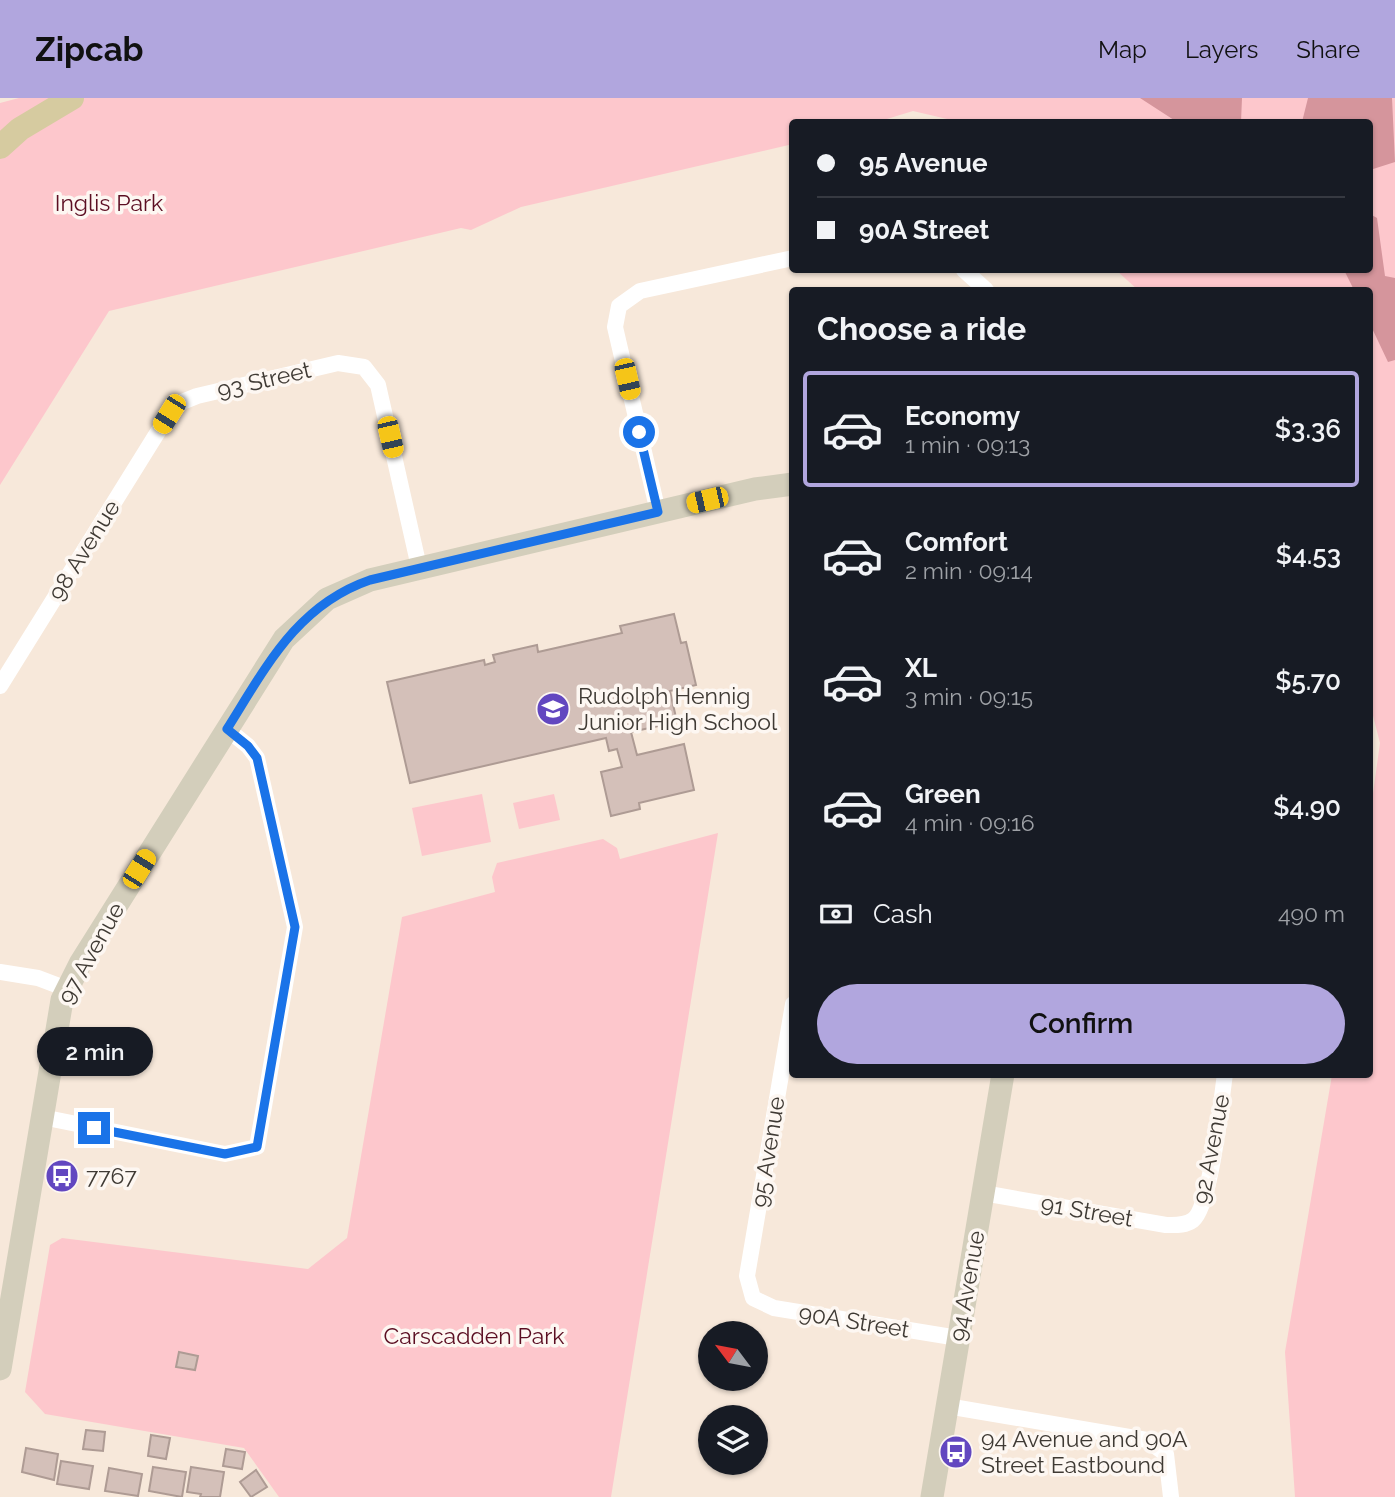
<!DOCTYPE html>
<meta charset="utf-8">
<style>
:root{--surface:#171b24;--page:#242831;--text:#f1f3f6;--muted:#9ea1a6;--line:#363941;--accent:#b1a6de}
body{margin:0;font-family:Raleway,sans-serif;background:var(--page);color:var(--text);height:100vh;display:flex;flex-direction:column;font-size:26px;white-space:nowrap}
*{box-sizing:border-box;margin:0}
p{font-size:23px;color:var(--muted)}
.icon{flex:none;width:38px;height:38px;fill:none;stroke:currentColor;stroke-width:2;stroke-linecap:round;stroke-linejoin:round}
.map{position:relative;flex:1;overflow:hidden}
.sheet{position:absolute;left:789px;top:189px;width:584px;height:791px;display:flex;flex-direction:column;background:var(--surface);border-radius:7px;box-shadow:0 2px 5px #0004}
.sheet>*{flex:none}
.top-card{position:absolute;left:789px;top:21px;width:584px;height:154px;border-radius:7px;box-shadow:0 2px 5px #0004;display:grid;align-content:center;height:154px;padding:0 28px;background:var(--surface)}
.needle{width:46px;rotate:302deg}
.fabs{position:absolute;left:698px;top:1223px;display:grid;gap:14px}
.fabs a{display:grid;place-items:center;width:70px;height:70px;border-radius:50%;background:var(--surface);box-shadow:0 2px 5px #0004;font-size:35px}
.end{position:absolute;width:32px;height:32px;margin:-16px;border:9px solid #1a73e8;background:#fff;box-shadow:0 0 0 4px #fff}
.from{border-radius:50%}
.bubble{position:absolute;height:49px;border-radius:24px;background:var(--surface);box-shadow:0 2px 5px #0004;font-size:23px;font-weight:600;line-height:49px;text-align:center}
.car{position:absolute;width:21px;height:42px;margin:-21px -10px;border-radius:9px;box-shadow:0 0 5px 2px #0007;background:linear-gradient(#f5c518 24%,#345 0 40%,#f5c518 0 76%,#345 0 86%,#f5c518 0)}
.top-card b{display:flex;align-items:center;gap:24px;height:66px;font-size:26px}
.top-card b+b{border-top:2px solid var(--line)}
.top-card i{width:18px;height:18px;background:var(--text)}
ul{padding:0;list-style:none}
li{display:flex;align-items:center;gap:21px;height:116px;margin:0 14px 10px;padding:0 14px;border:4px solid transparent;border-radius:7px}
li div{flex:1}
li b{display:block;font-size:26px}
li em{font-style:normal;font-weight:600}
li.active{border-color:var(--accent)}
li>.icon{width:63px;height:63px;stroke-width:1.5}
h2{padding:0 28px;font-size:32px;line-height:84px}
.pay{display:flex;align-items:center;gap:18px;height:77px;padding:0 28px;font-size:26px}
.pay p{margin-inline-start:auto}
.cta{display:flex;gap:14px;margin-top:auto;padding:14px 28px}
.cta a{flex:1;height:80px;border-radius:42px;background:var(--accent);color:#111;font-size:28px;font-weight:600;line-height:80px;text-align:center}
header{display:flex;align-items:center;gap:42px;box-sizing:border-box;height:98px;padding:0 35px;background:var(--accent);color:#111}
header strong{font-size:33px}
nav{display:flex;gap:38px;margin-inline-start:auto;font-size:24px}
.map>svg:first-child{display:block}
</style>
<header>
<strong>Zipcab</strong>
<nav><a>Map</a><a>Layers</a><a>Share</a></nav>
</header>
<div class="map">
<svg width="1395" height="1399" viewBox="0 0 1395 1399">
<rect width="100%" height="100%" fill="#f7e8da"/>
<!-- green -->
<path fill="#fdc7cc" d="M 19,0 L 63,0 L 0,40 L 0,5 Z
M 79,0 L 1395,0 L 1395,1399 L 1295,1399 L 1285,1254 L 1332,977 L 1370,976 L 1370,717 L 1380,645 L 1370,606 L 1370,192 L 1138,192 L 1116,172 L 1370,172 L 1370,24 L 960,24 L 913,13 L 877,24 L 793,24 L 793,46 L 521,109 L 471,132 L 461,130 L 109,213 L 0,387 L 0,57 Z
M 482,696 L 491,744 L 422,758 L 412,710 Z
M 554,696 L 560,722 L 519,731 L 513,705 Z
M 718,735 L 611,1399 L 279,1399 L 244,1350 L 45,1316 L 25,1294 L 50,1147 L 62,1140 L 308,1171 L 347,1140 L 402,819 L 495,794 L 492,779 L 497,765 L 603,741 L 617,750 L 620,761 Z"/>
<!-- forest -->
<path fill="#d5959c" d="M 1140,0 L 1242,0 L 1241,24 L 1177,24 Z
M 1308,0 L 1392,0 L 1395,64 L 1370,72 L 1370,24 L 1302,24 Z
M 1370,116 L 1377,120 L 1385,178 L 1395,180 L 1395,262 L 1388,264 L 1370,226 L 1370,192 L 1354,192 L 1344,172 L 1370,172 Z"/>
<!-- building -->
<path fill="#d4c0b9" stroke="#ae9b94" stroke-width="2" d="M 674,516 L 681,545 L 686,544 L 696,587 L 670,593 L 677,624 L 631,634 L 637,657 L 684,646 L 694,692 L 639,705 L 640,711 L 611,718 L 601,674 L 622,669 L 617,651 L 609,653 L 606,640 L 410,685 L 387,584 L 484,562 L 485,567 L 495,564 L 493,557 L 537,547 L 538,554 L 622,535 L 620,528 Z
M 179,1254 L 198,1258 L 195,1272 L 176,1269 Z
M 86,1332 L 105,1334 L 103,1353 L 83,1351 Z
M 151,1337 L 170,1340 L 166,1361 L 148,1358 Z
M 26,1350 L 58,1356 L 54,1382 L 22,1374 Z
M 226,1351 L 245,1354 L 242,1371 L 223,1368 Z
M 61,1363 L 93,1368 L 89,1391 L 57,1386 Z
M 153,1369 L 186,1374 L 182,1399 L 149,1393 Z
M 191,1369 L 224,1374 L 220,1399 L 200,1399 L 201,1396 L 187,1394 Z
M 109,1370 L 142,1376 L 138,1398 L 105,1393 Z
M 256,1372 L 267,1389 L 251,1399 L 240,1384 Z"/>
<g fill="none" stroke-linecap="round" stroke-linejoin="round">
<!-- street -->
<path stroke="#fff" stroke-width="16" d="M 964,172 L 986,192
M 658,414 L 615,229 L 619,208 L 640,193 L 793,160
M 0,588 L 169,316 L 182,304 L 197,298 L 338,265 L 364,269 L 378,287 L 419,469
M 0,874 L 38,880 L 67,891
M 793,906 L 747,1178 L 753,1200 L 774,1210 L 958,1240
M 42,1019 L 225,1056 L 257,1049 L 295,829 L 257,660 L 248,648 L 227,631
M 983,1095 L 1166,1127 C 1175,1127 1185,1128 1193,1122 C 1211,1108 1221,1003 1225,976
M 947,1308 L 1147,1342 L 1166,1356 L 1171,1399"/>
<!-- secondary -->
<path stroke="#d3cebb" stroke-width="23" d="M 0,1271 L 62,902 L 81,864 L 284,541 L 327,501 L 370,482 L 755,391 L 793,386
M 932,1399 L 1003,976"/>
<!-- primary -->
<path stroke="#d6cba0" stroke-width="24" d="M 0,49 L 20,31 L 72,0"/>
</g>
<g fill="none" stroke-linecap="round" stroke-linejoin="round">
<!-- route -->
<path stroke="#1a73e8" stroke-width="9" d="M 94,1030 L 225,1056 L 257,1049 L 295,829 L 257,660 L 248,648 L 227,631 C 266,569 297,507 370,482 L 658,414 L 639,334"/>
</g>
<!-- icons -->
<defs>
<symbol id="school-disc" viewBox="-11 -11 22 22"><circle r="9.5" fill="#6247c0" stroke="#fdf7f2"/><path d="M0-5L7-2L0 1L-7-2ZM-4 1L0 2.5L4 1V4Q0 6-4 4Z" fill="#fff"/></symbol>
<symbol id="bus-disc" viewBox="-11 -11 22 22"><circle r="9.5" fill="#6247c0" stroke="#fdf7f2"/><path d="M-5-6H5V4H4V6H2V4H-2V6H-4V4H-5ZM-3.5-4V0h7V-4ZM-3.5 1.2v1.5H-2V1.2ZM2 1.2v1.5H3.5V1.2Z" fill="#fff"/></symbol>
</defs>
<g fill-rule="evenodd">
<use href="#school-disc" x="534" y="592" width="38" height="38"/>
<use href="#bus-disc" x="43" y="1059" width="38" height="38"/>
<use href="#bus-disc" x="937" y="1335" width="38" height="38"/>
</g>
<g text-anchor="middle" stroke-width="7" stroke-linejoin="round" paint-order="stroke">
<!-- park labels -->
<g font-size="23" fill="#5b0e22" stroke="#fdf7f2">
<text x="109" y="113">Inglis Park</text>
<text x="474" y="1246">Carscadden Park</text>
</g>
<!-- street labels -->
<g font-size="23" fill="#3f3a34" stroke="#fdf7f2">
<text transform="translate(264 282) rotate(-13)" y="8">93 Street</text>
<text transform="translate(84 452) rotate(-58)" y="8">98 Avenue</text>
<text transform="translate(91 855) rotate(-61)" y="8">97 Avenue</text>
<text transform="translate(1211 1051) rotate(-79)" y="8">92 Avenue</text>
<text transform="translate(768 1054) rotate(-81)" y="8">95 Avenue</text>
<text transform="translate(1087 1113) rotate(10)" y="8">91 Street</text>
<text transform="translate(967 1188) rotate(-80)" y="8">94 Avenue</text>
<text transform="translate(854 1223) rotate(9)" y="8">90A Street</text>
</g>
<!-- poi labels -->
<g font-size="23" fill="#3f3a34" stroke="#fdf7f2" text-anchor="start">
<text x="578" y="606">Rudolph Hennig<tspan x="578" dy="26">Junior High School</tspan></text>
<text x="86" y="1086">7767</text>
<text x="981" y="1349">94 Avenue and 90A<tspan x="981" dy="26">Street Eastbound</tspan></text>
</g>
</g>
</svg>
<div class="fabs">
<a><svg class="needle" viewBox="-14 -14 28 28"><path d="M0-13l5 13h-10z" fill="#e53935"/><path d="M0 13l5-13h-10z" fill="#9ea1a6"/></svg></a>
<a><svg class="icon" aria-label="layers" viewBox="0 0 24 24"><path d="M12 4l9 5-9 5-9-5zM3 14l9 5 9-5"/></svg></a>
</div>
<i class="end from" style="left:639px;top:334px"></i>
<i class="end" style="left:94px;top:1030px"></i>
<div class="bubble" style="left:37px;top:929px;width:116px">2 min</div>
<i class="car" style="left:627px;top:281px;rotate:167deg"></i>
<i class="car" style="left:169px;top:316px;rotate:212deg"></i>
<i class="car" style="left:390px;top:339px;rotate:167deg"></i>
<i class="car" style="left:707px;top:402px;rotate:257deg"></i>
<i class="car" style="left:139px;top:771px;rotate:32deg"></i>
<div class="top-card">
<b><i class="from"></i>95 Avenue</b>
<b><i></i>90A Street</b>
</div>
<section class="sheet">
<h2>Choose a ride</h2>
<ul>
<li class="active"><svg class="icon" aria-label="car" viewBox="0 0 24 24"><path d="M5 17H2v-5l4-1 3-4h7l3 4 3 1v5h-3M9 17h6M6 11h13"/><circle cx="7" cy="17" r="2"/><circle cx="17" cy="17" r="2"/></svg><div><b>Economy</b><p>1 min · 09:13</p></div><em>$3.36</em></li>
<li><svg class="icon" aria-label="car" viewBox="0 0 24 24"><path d="M5 17H2v-5l4-1 3-4h7l3 4 3 1v5h-3M9 17h6M6 11h13"/><circle cx="7" cy="17" r="2"/><circle cx="17" cy="17" r="2"/></svg><div><b>Comfort</b><p>2 min · 09:14</p></div><em>$4.53</em></li>
<li><svg class="icon" aria-label="car" viewBox="0 0 24 24"><path d="M5 17H2v-5l4-1 3-4h7l3 4 3 1v5h-3M9 17h6M6 11h13"/><circle cx="7" cy="17" r="2"/><circle cx="17" cy="17" r="2"/></svg><div><b>XL</b><p>3 min · 09:15</p></div><em>$5.70</em></li>
<li><svg class="icon" aria-label="car" viewBox="0 0 24 24"><path d="M5 17H2v-5l4-1 3-4h7l3 4 3 1v5h-3M9 17h6M6 11h13"/><circle cx="7" cy="17" r="2"/><circle cx="17" cy="17" r="2"/></svg><div><b>Green</b><p>4 min · 09:16</p></div><em>$4.90</em></li>
</ul>
<div class="pay"><svg class="icon" aria-label="cash" viewBox="0 0 24 24"><path d="M3 7h18v10H3z"/><circle cx="12" cy="12" r="2"/></svg>Cash<p>490 m</p></div>
<div class="cta"><a>Confirm</a></div>
</section>
</div>
